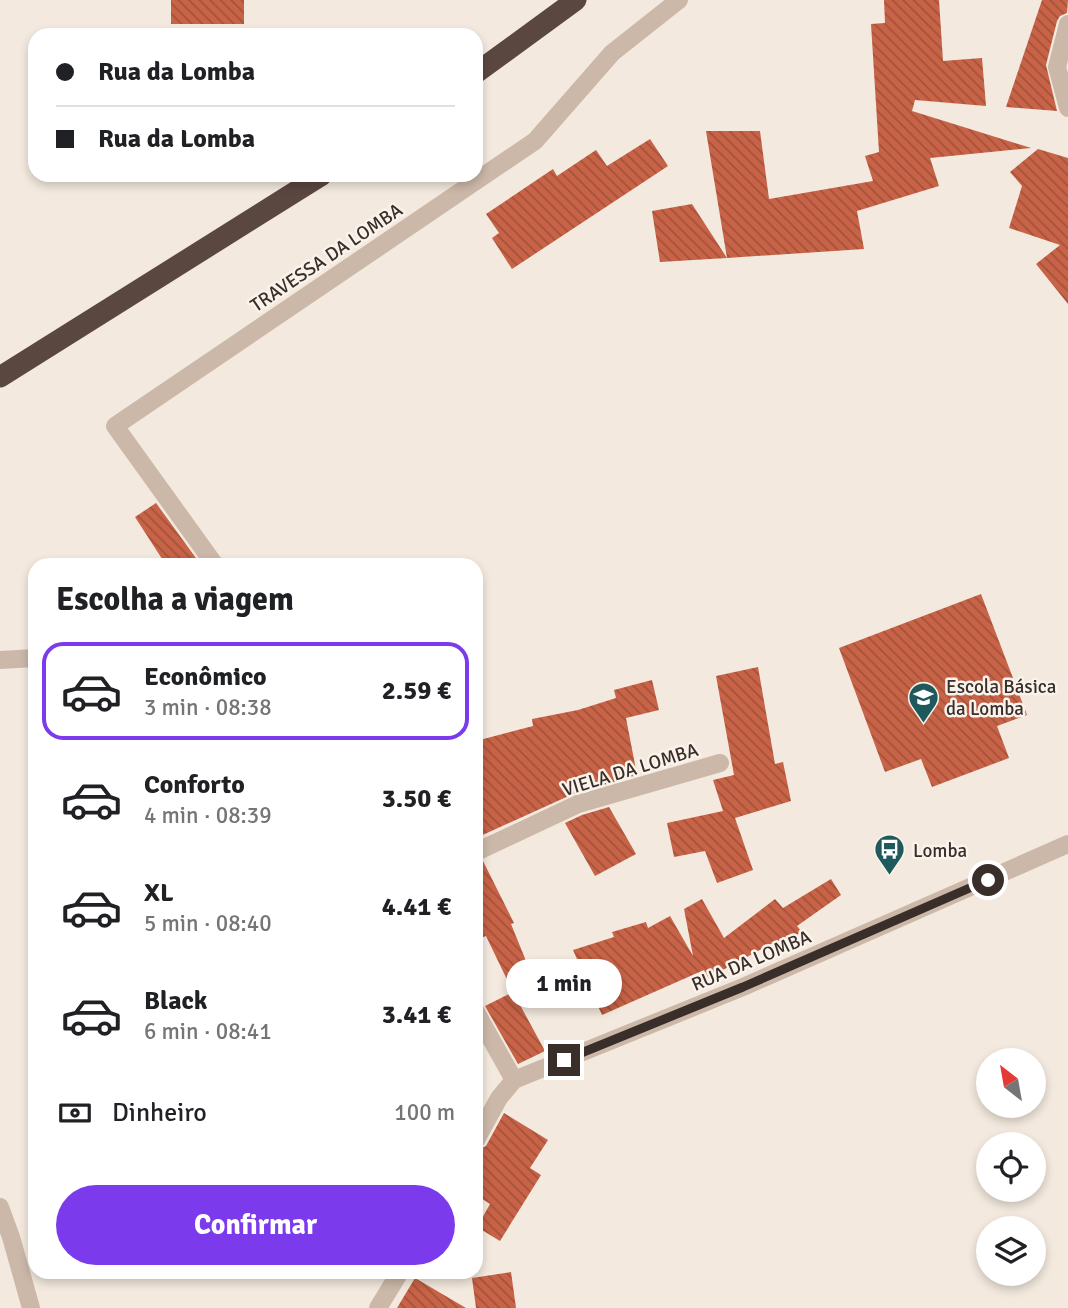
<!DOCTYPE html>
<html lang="pt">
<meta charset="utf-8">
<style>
:root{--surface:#fff;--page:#f6f6f6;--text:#202124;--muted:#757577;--line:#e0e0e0;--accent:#7c3aed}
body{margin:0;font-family:Signika,sans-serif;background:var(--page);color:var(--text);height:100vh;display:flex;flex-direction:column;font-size:26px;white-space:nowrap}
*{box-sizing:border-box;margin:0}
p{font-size:23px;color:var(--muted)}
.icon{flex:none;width:38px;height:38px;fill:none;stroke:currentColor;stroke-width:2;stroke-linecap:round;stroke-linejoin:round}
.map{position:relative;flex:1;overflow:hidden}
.drawer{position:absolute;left:28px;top:558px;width:455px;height:721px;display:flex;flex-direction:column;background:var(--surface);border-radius:21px;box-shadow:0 4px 10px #0003}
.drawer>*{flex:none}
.guide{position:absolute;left:28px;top:28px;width:455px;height:154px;border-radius:21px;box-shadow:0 4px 10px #0003;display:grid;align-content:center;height:154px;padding:0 28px;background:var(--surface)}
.needle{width:46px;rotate:329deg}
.fabs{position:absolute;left:976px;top:1048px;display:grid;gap:14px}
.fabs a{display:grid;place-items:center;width:70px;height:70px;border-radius:50%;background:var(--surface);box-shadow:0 4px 10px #0003;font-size:35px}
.end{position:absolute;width:32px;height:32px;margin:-16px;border:9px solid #392e29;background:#fff;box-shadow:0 0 0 4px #fff}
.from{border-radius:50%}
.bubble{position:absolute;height:49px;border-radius:24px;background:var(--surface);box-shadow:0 4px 10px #0003;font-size:23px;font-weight:800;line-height:49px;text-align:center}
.guide b{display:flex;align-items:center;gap:24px;height:66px;font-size:26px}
.guide b+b{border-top:2px solid var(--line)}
.guide i{width:18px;height:18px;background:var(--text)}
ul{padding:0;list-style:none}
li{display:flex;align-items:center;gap:21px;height:98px;margin:0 14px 10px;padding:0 14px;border:4px solid transparent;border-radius:21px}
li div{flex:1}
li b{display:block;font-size:26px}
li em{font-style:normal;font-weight:800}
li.on{border-color:var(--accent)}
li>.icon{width:63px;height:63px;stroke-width:1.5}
h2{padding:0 28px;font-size:32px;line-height:84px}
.pay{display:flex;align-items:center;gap:18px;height:77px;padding:0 28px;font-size:26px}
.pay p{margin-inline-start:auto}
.cta{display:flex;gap:14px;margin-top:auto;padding:14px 28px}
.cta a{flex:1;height:80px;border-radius:42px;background:var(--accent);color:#fff;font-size:28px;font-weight:800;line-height:80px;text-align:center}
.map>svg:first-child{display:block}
</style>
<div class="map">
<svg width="1068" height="1308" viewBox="0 0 1068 1308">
<defs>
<pattern id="building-back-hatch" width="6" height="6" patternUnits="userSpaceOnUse" patternTransform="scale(1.75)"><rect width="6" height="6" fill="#c86347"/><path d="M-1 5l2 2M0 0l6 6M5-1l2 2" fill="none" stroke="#a3523b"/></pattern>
</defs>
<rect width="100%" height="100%" fill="#f3e9de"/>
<!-- building -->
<path fill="url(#building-back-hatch)" d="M 171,0 L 244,0 L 244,24 L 171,24 Z
M 884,0 L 939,0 L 943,61 L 982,58 L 986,106 L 915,100 L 912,111 L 1031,148 L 930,158 L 939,186 L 857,211 L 864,249 L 727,258 L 706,131 L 760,131 L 769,199 L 873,181 L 865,156 L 879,152 L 871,24 L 885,23 Z
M 1042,0 L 1068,0 L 1067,13 L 1060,16 L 1057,21 L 1046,65 L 1057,111 L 1006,107 Z
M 650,139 L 668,166 L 512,269 L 492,238 L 499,233 L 486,214 L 553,169 L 557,176 L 596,150 L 607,166 Z
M 1038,149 L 1068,158 L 1068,304 L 1036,264 L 1060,245 L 1009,228 L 1022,186 L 1010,172 Z
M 692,204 L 727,258 L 660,262 L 652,211 Z
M 156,503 L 201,565 L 166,565 L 135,517 Z
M 981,594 L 1027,715 L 997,726 L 1009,758 L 932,787 L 921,759 L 885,772 L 839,648 Z
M 758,667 L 775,764 L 783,762 L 791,801 L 735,818 L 753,870 L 717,883 L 705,851 L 674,857 L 667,823 L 723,811 L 713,780 L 734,775 L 716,676 Z
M 652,680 L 659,710 L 626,718 L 637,775 L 573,794 L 476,838 L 476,741 L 533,726 L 532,719 L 578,710 L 616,698 L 614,690 Z
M 609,807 L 636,854 L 595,876 L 565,823 L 582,815 Z
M 483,861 L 514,923 L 511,924 L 535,983 L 513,992 L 486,936 L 476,940 L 476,863 Z
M 831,879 L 841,895 L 797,926 L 801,931 L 780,953 L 773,943 L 708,978 L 704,970 L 602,1015 L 573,950 L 614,937 L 612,932 L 646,922 L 648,928 L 670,916 L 693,956 L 684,909 L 702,899 L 724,938 L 775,899 L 783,908 Z
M 513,992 L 545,1051 L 518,1064 L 485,1006 Z
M 504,1113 L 548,1140 L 530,1168 L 541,1175 L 500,1241 L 477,1227 L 490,1204 L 476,1195 L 476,1151 L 486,1146 Z
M 511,1272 L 516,1308 L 476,1308 L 472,1278 Z
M 415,1278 L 466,1308 L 397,1308 Z"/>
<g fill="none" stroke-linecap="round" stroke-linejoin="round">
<!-- minor -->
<path stroke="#ccb8a9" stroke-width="18" d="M 1068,24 L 1057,67 L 1068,108
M 215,565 L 115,426 L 535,141 L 612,53 L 679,0
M 0,660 L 35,658
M 476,852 L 578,804 L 720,763
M 476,1012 L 514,1080
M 476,1140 L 499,1098 L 514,1080 L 743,987 L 1068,844
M 0,1207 L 11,1237 L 31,1308
M 378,1308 L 400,1272"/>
<!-- highway -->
<path stroke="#5a4740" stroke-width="21" d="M 476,73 L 576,0
M 0,377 L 322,175"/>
</g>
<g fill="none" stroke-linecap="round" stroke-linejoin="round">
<!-- route -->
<path stroke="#392e29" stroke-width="9" d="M 564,1060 L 743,987 L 988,880"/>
</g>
<!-- icons -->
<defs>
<symbol id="school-pin" viewBox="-11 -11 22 30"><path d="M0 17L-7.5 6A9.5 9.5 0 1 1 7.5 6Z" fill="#1e595b" stroke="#faf3eb"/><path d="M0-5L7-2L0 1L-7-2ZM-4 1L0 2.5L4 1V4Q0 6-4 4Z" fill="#fff"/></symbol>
<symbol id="bus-pin" viewBox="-11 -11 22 30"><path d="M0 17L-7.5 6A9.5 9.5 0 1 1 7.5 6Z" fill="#1e595b" stroke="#faf3eb"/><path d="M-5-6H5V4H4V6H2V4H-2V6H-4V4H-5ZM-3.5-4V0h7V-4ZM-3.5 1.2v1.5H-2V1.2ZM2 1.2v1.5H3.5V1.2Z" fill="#fff"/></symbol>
</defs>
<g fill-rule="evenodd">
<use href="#school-pin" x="906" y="680" width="35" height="47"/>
<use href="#bus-pin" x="872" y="832" width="35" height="47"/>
</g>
<g text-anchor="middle" stroke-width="5" stroke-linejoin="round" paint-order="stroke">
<!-- street labels -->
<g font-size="19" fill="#392e29" stroke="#faf3eb">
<text transform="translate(326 257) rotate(-34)" y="7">TRAVESSA DA LOMBA</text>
<text transform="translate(630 769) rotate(-17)" y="7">VIELA DA LOMBA</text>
<text transform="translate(751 960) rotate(-23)" y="7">RUA DA LOMBA</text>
</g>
<!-- poi labels -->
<g font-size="19" fill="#392e29" stroke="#faf3eb" text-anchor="start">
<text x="946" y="693">Escola Básica<tspan x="946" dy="22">da Lomba</tspan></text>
<text x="913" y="857">Lomba</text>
</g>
</g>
</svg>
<div class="fabs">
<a><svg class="needle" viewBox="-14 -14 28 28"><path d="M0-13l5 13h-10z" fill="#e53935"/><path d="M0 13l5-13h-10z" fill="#757577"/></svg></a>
<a><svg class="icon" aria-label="locate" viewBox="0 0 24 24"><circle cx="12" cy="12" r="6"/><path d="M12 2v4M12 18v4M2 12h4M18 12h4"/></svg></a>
<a><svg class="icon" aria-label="layers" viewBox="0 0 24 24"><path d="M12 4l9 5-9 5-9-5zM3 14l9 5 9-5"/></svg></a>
</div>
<i class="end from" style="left:988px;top:880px"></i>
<i class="end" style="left:564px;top:1060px"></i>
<div class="bubble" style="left:506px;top:959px;width:116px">1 min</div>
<div class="guide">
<b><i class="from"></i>Rua da Lomba</b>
<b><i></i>Rua da Lomba</b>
</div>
<section class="drawer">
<h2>Escolha a viagem</h2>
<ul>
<li class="on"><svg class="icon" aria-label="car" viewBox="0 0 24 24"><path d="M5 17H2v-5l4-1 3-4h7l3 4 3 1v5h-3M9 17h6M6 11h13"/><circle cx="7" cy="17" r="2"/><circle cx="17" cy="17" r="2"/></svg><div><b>Econômico</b><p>3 min · 08:38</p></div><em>2.59 €</em></li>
<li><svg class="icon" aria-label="car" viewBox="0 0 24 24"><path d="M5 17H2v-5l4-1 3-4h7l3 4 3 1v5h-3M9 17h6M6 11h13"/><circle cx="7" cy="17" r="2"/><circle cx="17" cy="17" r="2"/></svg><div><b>Conforto</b><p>4 min · 08:39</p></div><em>3.50 €</em></li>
<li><svg class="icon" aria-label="car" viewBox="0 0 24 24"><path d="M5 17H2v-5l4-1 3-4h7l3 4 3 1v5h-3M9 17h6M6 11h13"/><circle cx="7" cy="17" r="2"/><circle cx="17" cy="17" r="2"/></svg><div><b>XL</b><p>5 min · 08:40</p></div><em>4.41 €</em></li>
<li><svg class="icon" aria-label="car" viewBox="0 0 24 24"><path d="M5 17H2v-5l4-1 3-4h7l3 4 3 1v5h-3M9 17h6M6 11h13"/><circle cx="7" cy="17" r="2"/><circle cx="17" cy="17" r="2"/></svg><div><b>Black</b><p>6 min · 08:41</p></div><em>3.41 €</em></li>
</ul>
<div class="pay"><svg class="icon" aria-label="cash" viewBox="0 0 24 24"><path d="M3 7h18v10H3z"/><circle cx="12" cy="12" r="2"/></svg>Dinheiro<p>100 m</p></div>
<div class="cta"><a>Confirmar</a></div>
</section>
</div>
